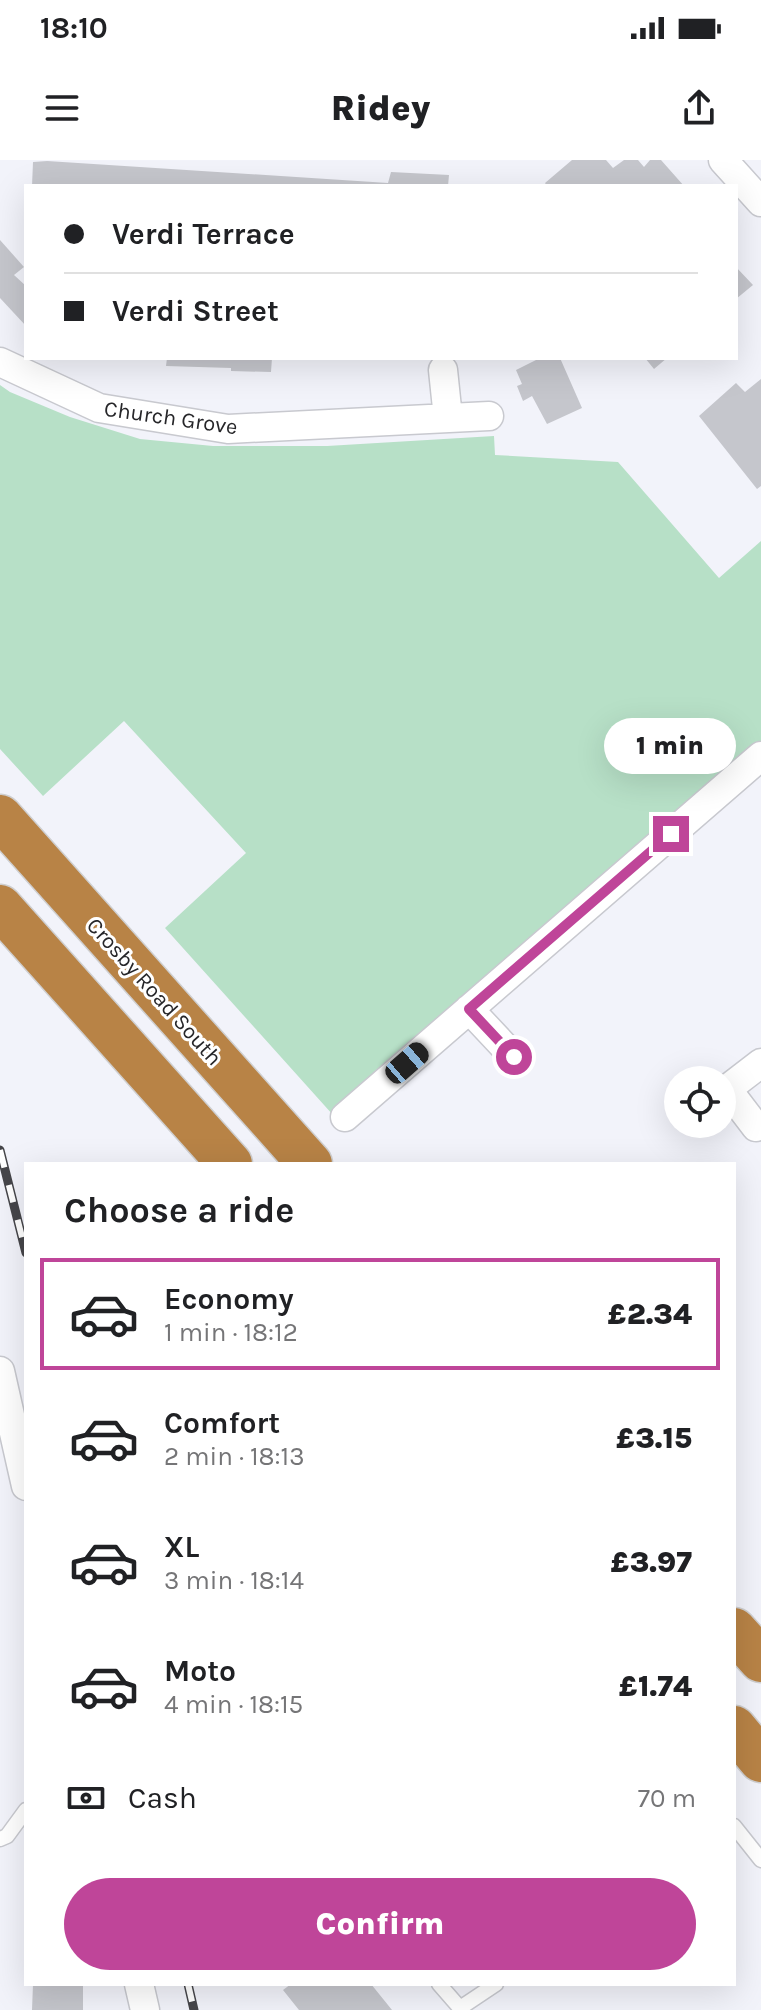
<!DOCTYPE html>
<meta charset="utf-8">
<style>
:root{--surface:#fff;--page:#f2f2f2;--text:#202124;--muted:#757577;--line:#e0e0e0;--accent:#bf4599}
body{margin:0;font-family:Karla,sans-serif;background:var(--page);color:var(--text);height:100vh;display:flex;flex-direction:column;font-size:30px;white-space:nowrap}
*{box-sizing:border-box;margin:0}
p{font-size:26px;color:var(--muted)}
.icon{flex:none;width:44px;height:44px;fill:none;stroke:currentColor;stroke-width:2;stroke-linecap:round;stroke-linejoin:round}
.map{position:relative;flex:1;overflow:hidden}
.details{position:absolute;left:24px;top:1002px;width:712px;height:824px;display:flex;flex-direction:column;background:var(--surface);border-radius:0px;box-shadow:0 8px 32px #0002}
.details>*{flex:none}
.hud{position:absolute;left:24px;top:24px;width:714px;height:176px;border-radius:0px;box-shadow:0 8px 32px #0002;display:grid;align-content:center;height:176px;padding:0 40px;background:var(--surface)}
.fabs{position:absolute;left:664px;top:906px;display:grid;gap:16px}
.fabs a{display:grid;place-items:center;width:72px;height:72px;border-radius:50%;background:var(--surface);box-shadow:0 8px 32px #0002;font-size:40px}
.end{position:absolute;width:36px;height:36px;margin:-18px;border:10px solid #bf4599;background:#fff;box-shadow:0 0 0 4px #fff}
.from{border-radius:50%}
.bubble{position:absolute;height:56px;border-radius:28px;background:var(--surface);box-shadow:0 8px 32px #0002;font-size:26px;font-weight:800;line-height:56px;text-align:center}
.car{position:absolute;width:24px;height:48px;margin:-24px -12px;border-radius:10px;box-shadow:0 0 6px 2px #0007;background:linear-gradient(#222 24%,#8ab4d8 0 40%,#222 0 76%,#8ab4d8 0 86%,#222 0)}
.hud b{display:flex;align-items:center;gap:28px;height:76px;font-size:30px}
.hud b+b{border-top:2px solid var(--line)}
.hud i{width:20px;height:20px;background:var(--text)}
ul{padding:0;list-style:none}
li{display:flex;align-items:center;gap:24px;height:112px;margin:0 16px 12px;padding:0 24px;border:4px solid transparent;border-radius:0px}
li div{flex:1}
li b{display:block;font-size:30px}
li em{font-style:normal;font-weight:800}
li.selected{border-color:var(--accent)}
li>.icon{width:72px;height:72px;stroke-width:1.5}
h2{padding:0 40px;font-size:36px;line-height:96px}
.pay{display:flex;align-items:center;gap:20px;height:88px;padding:0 40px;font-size:30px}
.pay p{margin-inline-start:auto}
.primary-button{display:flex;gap:16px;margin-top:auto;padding:16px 40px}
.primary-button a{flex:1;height:92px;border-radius:48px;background:var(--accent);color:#fff;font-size:32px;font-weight:800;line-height:92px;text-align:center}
.status{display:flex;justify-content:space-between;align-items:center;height:56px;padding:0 40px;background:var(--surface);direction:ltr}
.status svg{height:22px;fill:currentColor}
header{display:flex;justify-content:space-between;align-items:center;height:104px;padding:0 40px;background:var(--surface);font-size:36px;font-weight:800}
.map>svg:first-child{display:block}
</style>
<div class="status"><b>18:10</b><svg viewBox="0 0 49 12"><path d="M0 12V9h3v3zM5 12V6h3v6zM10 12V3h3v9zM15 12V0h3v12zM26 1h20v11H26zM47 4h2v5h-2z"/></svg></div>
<header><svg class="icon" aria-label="menu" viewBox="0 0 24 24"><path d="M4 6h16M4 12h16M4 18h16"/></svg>Ridey<svg class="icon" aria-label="share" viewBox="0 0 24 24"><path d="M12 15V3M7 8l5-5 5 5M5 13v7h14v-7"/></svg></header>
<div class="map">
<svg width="761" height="1850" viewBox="0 0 761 1850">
<rect width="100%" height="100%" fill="#f2f3fa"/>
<!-- green -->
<path fill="#b7e0c7" d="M 0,225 L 10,232 L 70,257 L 140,279 L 213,286 L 327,286 L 494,276 L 495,295 L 618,302 L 719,418 L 761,381 L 761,587 L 333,955 L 165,768 L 246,693 L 124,561 L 43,636 L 0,589 Z"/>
<!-- building -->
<path fill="#c5c6cc" d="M 572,0 L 606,0 L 613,8 L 624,0 L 638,0 L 644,7 L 650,0 L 661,0 L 684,26 L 547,26 L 545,23 Z
M 47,1 L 388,23 L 391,12 L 449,15 L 448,26 L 32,26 L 33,2 Z
M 0,80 L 24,107 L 14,115 L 26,126 L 26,166 L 0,138 Z
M 736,107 L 753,125 L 736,139 Z
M 167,198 L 272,198 L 271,212 L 231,211 L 231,208 L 166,206 Z
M 540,198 L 560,198 L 582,248 L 547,264 L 532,236 L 523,241 L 517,226 L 522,224 L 516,210 Z
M 645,198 L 667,198 L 654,209 Z
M 761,219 L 761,326 L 757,329 L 699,256 L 736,223 L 745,232 Z
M 33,1824 L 83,1825 L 83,1850 L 32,1850 Z
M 291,1824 L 371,1824 L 392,1850 L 299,1850 L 283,1830 Z"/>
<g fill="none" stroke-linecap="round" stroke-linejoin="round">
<defs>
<path id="lane" d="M 734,1666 L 761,1700
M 0,1679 L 7,1676 L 26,1650
M 439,1824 L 460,1848
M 461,1850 L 460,1848 L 496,1824"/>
<path id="street" d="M 723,0 L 761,42
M 0,202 L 99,248 L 228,269 L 489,256
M 443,210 L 448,258
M 469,849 L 514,897
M 727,929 L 756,967
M 722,933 L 761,903
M 345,957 L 761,596
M 0,1211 L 26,1326
M 139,1824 L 145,1850"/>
<path id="highway" d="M 0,657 L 310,1004
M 0,747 L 230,1004
M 734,1470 L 761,1500
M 734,1568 L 761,1600"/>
</defs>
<!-- lane casing -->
<use href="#lane" stroke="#c8c9cf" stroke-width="17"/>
<!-- street casing -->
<use href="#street" stroke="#c8c9cf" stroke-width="31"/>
<!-- highway casing -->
<use href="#highway" stroke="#cfcfd0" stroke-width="47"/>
<!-- lane -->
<use href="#lane" stroke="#fff" stroke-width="14"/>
<!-- street -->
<use href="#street" stroke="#fff" stroke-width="28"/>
<!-- highway -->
<use href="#highway" stroke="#b88346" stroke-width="44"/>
<defs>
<path id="rail" d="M 0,990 L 26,1093
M 188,1824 L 194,1850"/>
</defs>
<!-- rail casing -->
<use href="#rail" stroke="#46464a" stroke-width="9"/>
<!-- rail -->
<use href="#rail" stroke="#fff" stroke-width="6" stroke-dasharray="18" stroke-linecap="butt"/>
</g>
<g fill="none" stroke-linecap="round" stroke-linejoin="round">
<!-- route -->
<path stroke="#bf4599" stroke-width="10" d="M 514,897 L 469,849 L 671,674"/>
</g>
<g text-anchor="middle" stroke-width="6" stroke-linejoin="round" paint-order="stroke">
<!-- street labels -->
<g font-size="22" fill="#262629" stroke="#fff">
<text transform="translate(171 257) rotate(8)" y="8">Church Grove</text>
<text transform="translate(155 831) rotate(48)" y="8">Crosby Road South</text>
</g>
</g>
</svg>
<div class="fabs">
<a><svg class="icon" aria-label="locate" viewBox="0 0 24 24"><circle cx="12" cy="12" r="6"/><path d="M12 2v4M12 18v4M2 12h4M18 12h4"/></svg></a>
</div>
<i class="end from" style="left:514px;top:897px"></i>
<i class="end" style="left:671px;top:674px"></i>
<div class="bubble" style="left:604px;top:558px;width:132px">1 min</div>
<i class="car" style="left:407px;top:903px;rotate:49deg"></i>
<div class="hud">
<b><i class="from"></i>Verdi Terrace</b>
<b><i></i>Verdi Street</b>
</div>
<section class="details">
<h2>Choose a ride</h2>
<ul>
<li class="selected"><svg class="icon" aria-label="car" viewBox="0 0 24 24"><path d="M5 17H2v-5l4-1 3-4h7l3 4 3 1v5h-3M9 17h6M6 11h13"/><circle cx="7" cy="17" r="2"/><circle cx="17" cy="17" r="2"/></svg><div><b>Economy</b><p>1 min · 18:12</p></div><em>£2.34</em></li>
<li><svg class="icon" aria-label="car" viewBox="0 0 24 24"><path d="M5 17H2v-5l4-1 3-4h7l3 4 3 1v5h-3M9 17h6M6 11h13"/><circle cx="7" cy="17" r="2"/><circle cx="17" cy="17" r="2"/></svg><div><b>Comfort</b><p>2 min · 18:13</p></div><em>£3.15</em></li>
<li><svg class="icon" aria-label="car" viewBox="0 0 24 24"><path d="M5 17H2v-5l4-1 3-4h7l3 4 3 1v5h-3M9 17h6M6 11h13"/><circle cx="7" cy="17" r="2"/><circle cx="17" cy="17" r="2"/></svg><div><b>XL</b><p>3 min · 18:14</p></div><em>£3.97</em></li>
<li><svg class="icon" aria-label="car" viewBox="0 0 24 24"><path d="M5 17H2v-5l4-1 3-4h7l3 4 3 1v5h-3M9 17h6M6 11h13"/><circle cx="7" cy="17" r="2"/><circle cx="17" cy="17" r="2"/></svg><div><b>Moto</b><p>4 min · 18:15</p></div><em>£1.74</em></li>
</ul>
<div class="pay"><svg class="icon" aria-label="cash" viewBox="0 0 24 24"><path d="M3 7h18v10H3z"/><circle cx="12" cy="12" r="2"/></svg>Cash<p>70 m</p></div>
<div class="primary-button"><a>Confirm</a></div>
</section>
</div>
